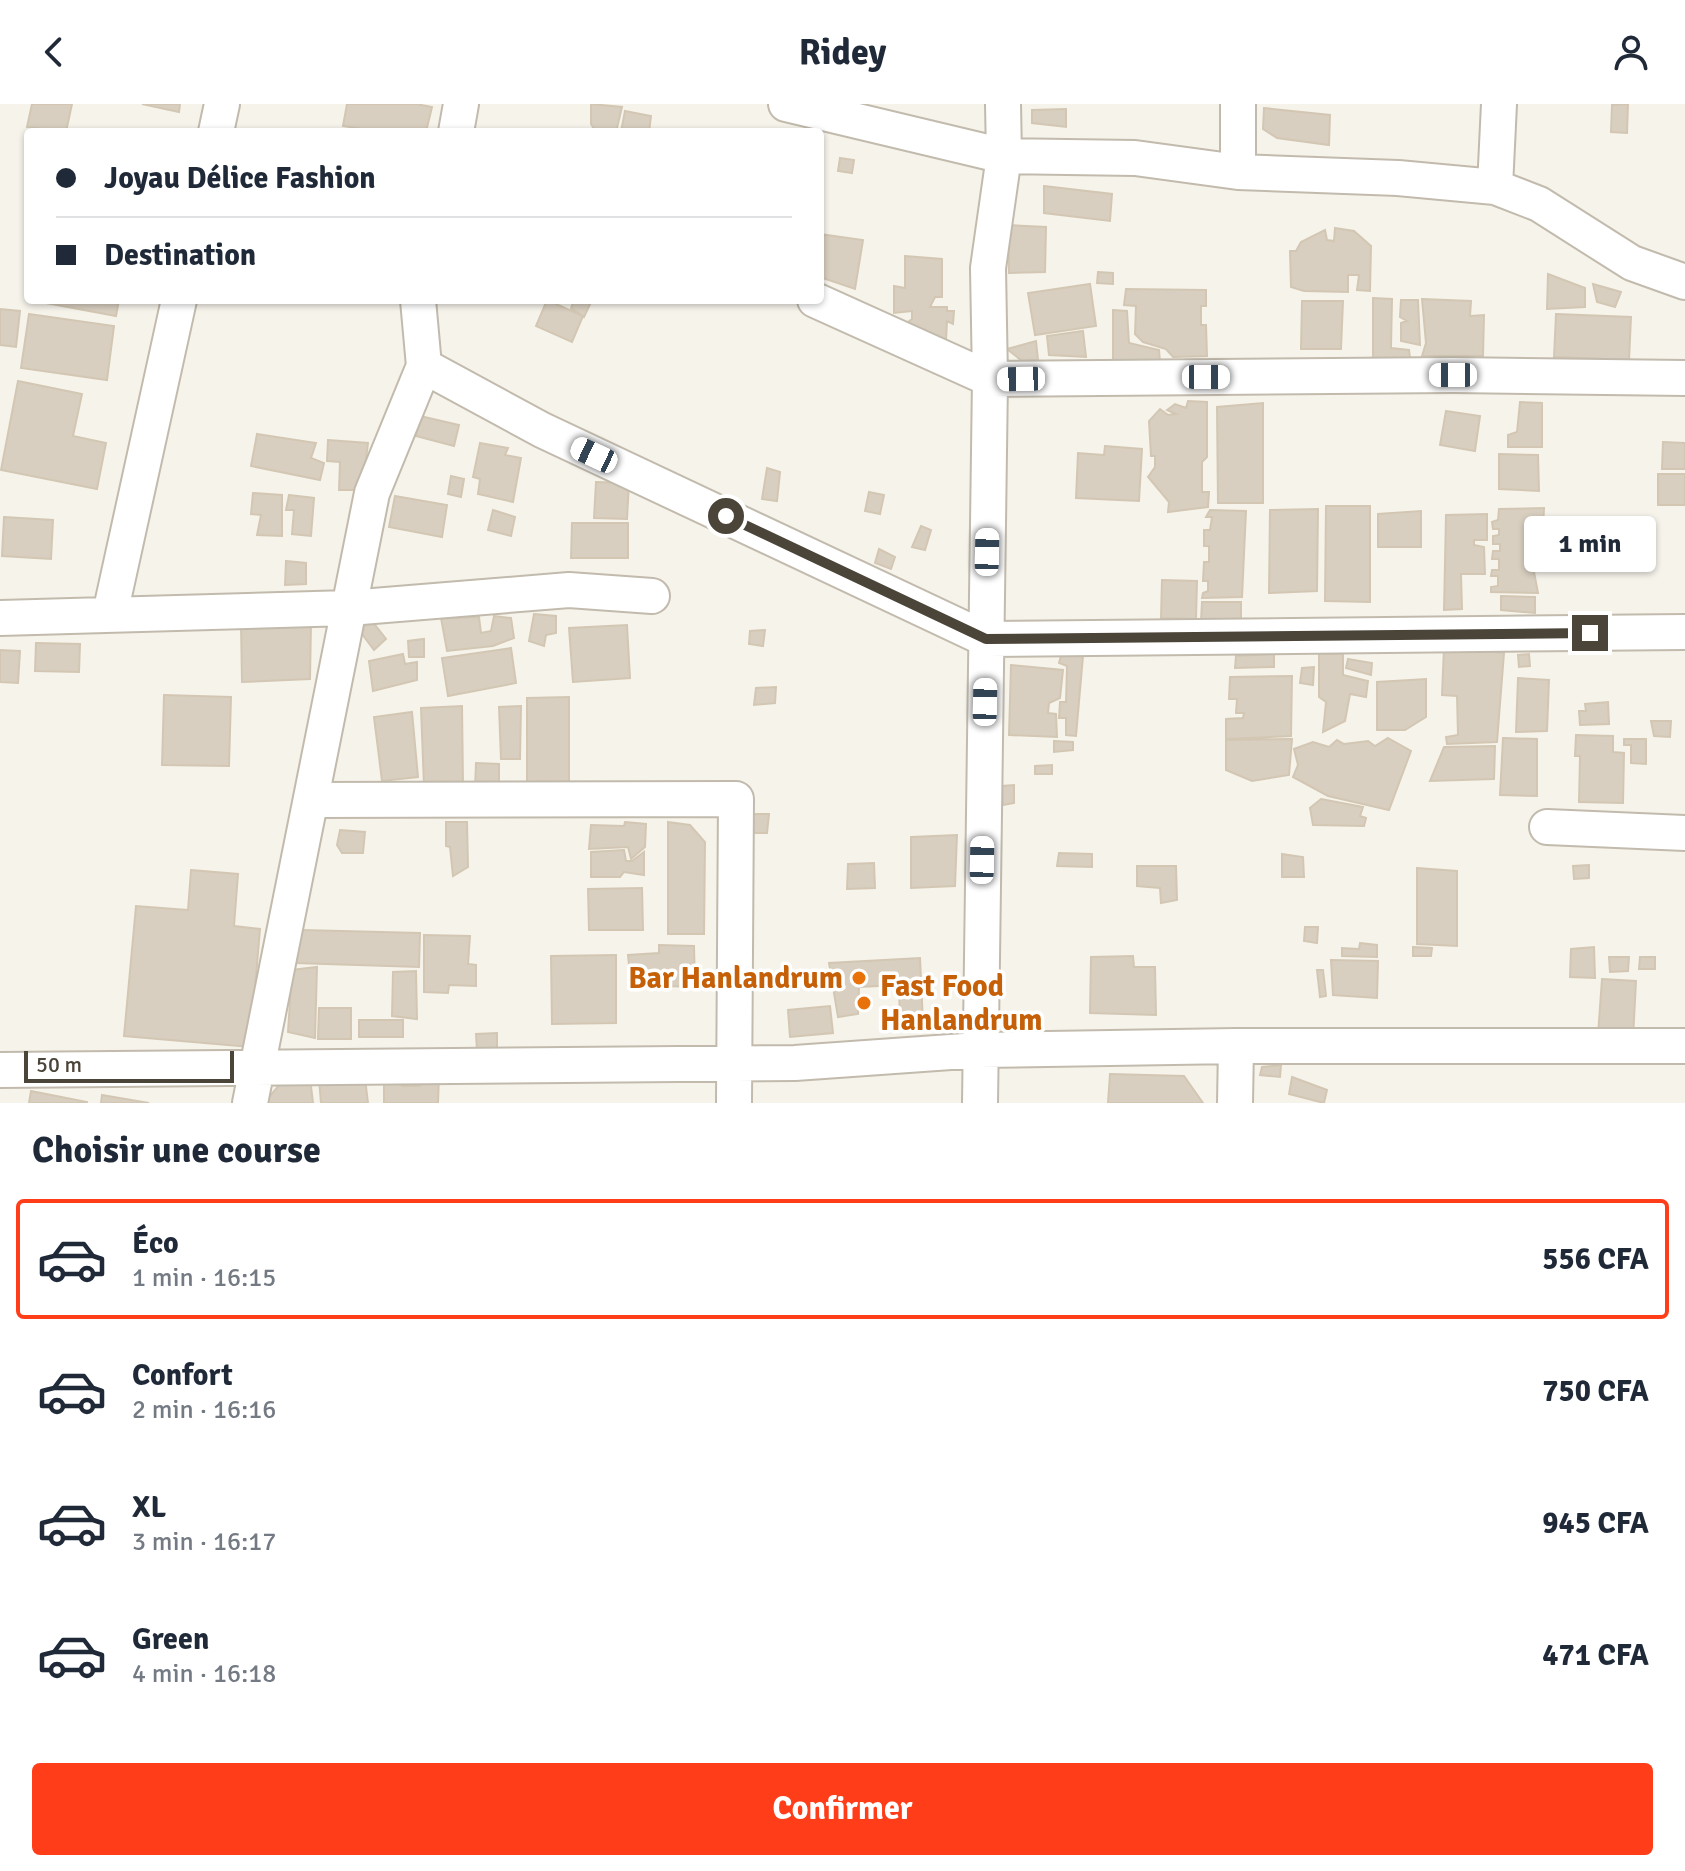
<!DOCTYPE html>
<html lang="fr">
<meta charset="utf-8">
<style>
:root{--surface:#fff;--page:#f6f6f7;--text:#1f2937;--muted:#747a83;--line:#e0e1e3;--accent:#ff3d19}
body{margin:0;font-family:Signika,sans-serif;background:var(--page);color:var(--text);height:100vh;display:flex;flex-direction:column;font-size:30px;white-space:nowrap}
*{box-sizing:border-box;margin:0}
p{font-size:26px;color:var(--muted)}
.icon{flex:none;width:44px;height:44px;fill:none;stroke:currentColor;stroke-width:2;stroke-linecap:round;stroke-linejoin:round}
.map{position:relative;height:999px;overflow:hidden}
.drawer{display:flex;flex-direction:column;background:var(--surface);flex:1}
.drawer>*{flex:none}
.banner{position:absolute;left:24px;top:24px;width:800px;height:176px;border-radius:8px;box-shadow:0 2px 6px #0004;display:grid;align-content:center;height:176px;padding:0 32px;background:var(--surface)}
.scale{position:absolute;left:24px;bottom:20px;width:210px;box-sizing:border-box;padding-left:8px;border:4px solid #4b4438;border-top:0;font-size:22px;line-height:28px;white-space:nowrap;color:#4b4438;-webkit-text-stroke:6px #fff;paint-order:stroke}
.end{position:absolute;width:36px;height:36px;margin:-18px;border:10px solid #4b4438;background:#fff;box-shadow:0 0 0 4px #fff}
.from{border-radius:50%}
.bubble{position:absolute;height:56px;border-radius:8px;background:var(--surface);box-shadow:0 2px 6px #0004;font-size:26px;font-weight:800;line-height:56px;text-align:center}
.car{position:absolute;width:24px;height:48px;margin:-24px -12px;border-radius:10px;box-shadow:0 0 6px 2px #0007;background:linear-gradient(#fff 24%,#345 0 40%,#fff 0 76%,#345 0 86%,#fff 0)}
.banner b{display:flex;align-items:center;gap:28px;height:76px;font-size:30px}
.banner b+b{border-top:2px solid var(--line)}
.banner i{width:20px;height:20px;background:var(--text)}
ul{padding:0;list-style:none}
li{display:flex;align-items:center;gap:24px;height:120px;margin:0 16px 12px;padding:0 16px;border:4px solid transparent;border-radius:8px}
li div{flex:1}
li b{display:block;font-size:30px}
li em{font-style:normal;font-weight:800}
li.on{border-color:var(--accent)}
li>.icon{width:72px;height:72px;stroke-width:1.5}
h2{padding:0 32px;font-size:36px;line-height:96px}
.cta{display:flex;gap:16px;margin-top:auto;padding:16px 32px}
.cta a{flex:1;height:92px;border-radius:8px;background:var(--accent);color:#fff;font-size:32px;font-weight:800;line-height:92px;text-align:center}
header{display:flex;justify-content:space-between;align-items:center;height:104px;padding:0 32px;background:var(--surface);font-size:36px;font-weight:800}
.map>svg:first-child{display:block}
</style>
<header><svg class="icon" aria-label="back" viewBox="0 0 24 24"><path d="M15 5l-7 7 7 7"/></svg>Ridey<svg class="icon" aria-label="person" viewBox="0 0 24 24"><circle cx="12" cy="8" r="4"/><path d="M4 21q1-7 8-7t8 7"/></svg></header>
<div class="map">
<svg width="1685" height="999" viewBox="0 0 1685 999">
<rect width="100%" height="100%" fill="#f6f3eb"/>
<!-- building -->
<path fill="#d8cfc0" stroke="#d3c7b3" stroke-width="2" d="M 32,0 L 72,0 L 66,28 L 27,23 Z
M 142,0 L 180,0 L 179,8 Z
M 347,0 L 416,0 L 432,3 L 426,28 L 381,28 L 343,22 Z
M 591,0 L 622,3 L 616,28 L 596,28 L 591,20 Z
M 1628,0 L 1627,29 L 1611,28 L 1612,1 Z
M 1264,4 L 1330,11 L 1329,41 L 1277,34 L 1263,25 Z
M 1066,5 L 1066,23 L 1032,19 L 1032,6 Z
M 625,7 L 651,12 L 649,28 L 621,28 Z
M 840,54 L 854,56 L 852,69 L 838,67 Z
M 1044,82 L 1112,90 L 1110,117 L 1044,109 Z
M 1008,121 L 1046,123 L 1045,168 L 1009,169 Z
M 1335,124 L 1354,127 L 1371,142 L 1370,187 L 1357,186 L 1359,171 L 1348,171 L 1348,188 L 1304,187 L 1291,183 L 1290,147 L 1296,147 L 1301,138 L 1325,126 L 1327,136 L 1334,137 Z
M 820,130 L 863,136 L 855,185 L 820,173 Z
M 905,152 L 942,155 L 942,193 L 935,193 L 930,203 L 947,203 L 947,207 L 954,207 L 953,220 L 947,217 L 946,236 L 932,240 L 905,220 L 912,215 L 912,207 L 894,209 L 894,182 L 905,184 Z
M 1098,168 L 1113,169 L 1113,180 L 1097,179 Z
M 1548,170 L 1585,184 L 1585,203 L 1547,205 Z
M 1090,180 L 1096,222 L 1035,231 L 1028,189 Z
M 1593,180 L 1621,188 L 1615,203 L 1597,198 Z
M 1126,185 L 1206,186 L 1206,202 L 1201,202 L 1201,221 L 1206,221 L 1207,252 L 1173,253 L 1166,245 L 1143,238 L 1135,230 L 1136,202 L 1124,201 Z
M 1373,194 L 1392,195 L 1391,244 L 1409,246 L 1410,254 L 1373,256 Z
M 1422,195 L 1471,197 L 1470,212 L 1484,211 L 1483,252 L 1422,252 L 1426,239 Z
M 30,196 L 119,196 L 116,212 Z
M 547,196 L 583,212 L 572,238 L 536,222 Z
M 574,196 L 592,196 L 584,213 L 571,204 Z
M 1401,196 L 1418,196 L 1420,241 L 1401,237 L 1401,219 L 1407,217 L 1400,213 Z
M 1302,197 L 1343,197 L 1341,245 L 1301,245 Z
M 0,205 L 20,207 L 16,243 L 0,241 Z
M 1113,206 L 1127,207 L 1129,239 L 1159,246 L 1160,258 L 1113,256 Z
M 29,210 L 114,222 L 107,276 L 21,264 Z
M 1556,210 L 1631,213 L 1629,256 L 1554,253 Z
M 1083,227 L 1086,253 L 1049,251 L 1047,232 Z
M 1036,237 L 1038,256 L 1022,257 L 1007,245 Z
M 18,277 L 82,290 L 73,332 L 106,339 L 97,385 L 1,366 Z
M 1188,297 L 1207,298 L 1207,353 L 1202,358 L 1202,388 L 1209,388 L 1208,403 L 1168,408 L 1169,398 L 1148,373 L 1155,363 L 1155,352 L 1151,352 L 1149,317 L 1160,305 L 1168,311 L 1176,310 L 1167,306 L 1175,300 L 1186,304 Z
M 1520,298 L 1542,299 L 1542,343 L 1508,343 L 1508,331 L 1517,328 Z
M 1263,299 L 1263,399 L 1218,399 L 1217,303 Z
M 1446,307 L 1480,312 L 1475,347 L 1440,341 Z
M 420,312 L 459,321 L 454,342 L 416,332 Z
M 257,330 L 316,339 L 311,354 L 324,359 L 320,376 L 251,362 Z
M 328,336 L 368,339 L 362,386 L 339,386 L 340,358 L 327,357 Z
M 1663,338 L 1685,339 L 1685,365 L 1662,365 Z
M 480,339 L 508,344 L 505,351 L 521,354 L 513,398 L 478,390 L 480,375 L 473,373 Z
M 1105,342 L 1142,345 L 1139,397 L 1076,394 L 1078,349 L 1104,351 Z
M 1499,350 L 1538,351 L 1539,387 L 1499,385 Z
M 767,364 L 780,368 L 777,397 L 762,395 Z
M 1658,370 L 1685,370 L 1685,401 L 1658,401 Z
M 451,372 L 464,375 L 461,393 L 448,390 Z
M 596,378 L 629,379 L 627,415 L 594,414 Z
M 869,388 L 884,391 L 880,410 L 865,407 Z
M 253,389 L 282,391 L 282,432 L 257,431 L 261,411 L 251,410 Z
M 289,391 L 314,394 L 311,432 L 292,430 L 294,406 L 286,406 Z
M 395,392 L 447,401 L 442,433 L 389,423 Z
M 1326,402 L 1370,402 L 1370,498 L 1325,497 Z
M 1544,404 L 1542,444 L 1531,452 L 1538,489 L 1491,488 L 1491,483 L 1498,482 L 1498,472 L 1491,472 L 1492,466 L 1499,466 L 1499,455 L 1492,455 L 1493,447 L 1500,447 L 1500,440 L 1493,440 L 1493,432 L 1499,431 L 1499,425 L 1493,425 L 1492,418 L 1498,416 L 1499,405 Z
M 1318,405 L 1317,487 L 1269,489 L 1270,406 Z
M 493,406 L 515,413 L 511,432 L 488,426 Z
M 1210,406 L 1246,407 L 1242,493 L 1202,494 L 1203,489 L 1208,487 L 1208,477 L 1203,477 L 1204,458 L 1209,458 L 1209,442 L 1204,442 L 1204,426 L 1210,426 L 1212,413 L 1206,413 Z
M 1421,407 L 1421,443 L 1378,443 L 1378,410 Z
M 1487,410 L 1487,436 L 1474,436 L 1474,441 L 1484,443 L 1485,470 L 1461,470 L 1462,505 L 1444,506 L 1446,411 Z
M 4,413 L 53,416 L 51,455 L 2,452 Z
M 572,419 L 628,419 L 628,454 L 571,454 Z
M 921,422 L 931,426 L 925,446 L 912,443 Z
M 879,445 L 895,453 L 891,465 L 875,459 Z
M 286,457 L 306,459 L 306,480 L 285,481 Z
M 1162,476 L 1197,477 L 1196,515 L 1161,514 Z
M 1501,492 L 1535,493 L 1535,509 L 1501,506 Z
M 1202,498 L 1241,498 L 1241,518 L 1201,517 Z
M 534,510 L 556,512 L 556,529 L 546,531 L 544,542 L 529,537 Z
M 494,512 L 511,514 L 514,534 L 493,542 L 447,547 L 441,514 L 479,513 L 481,529 L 491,527 Z
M 372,517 L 386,535 L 374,546 L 359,526 Z
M 241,519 L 311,519 L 310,575 L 242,578 Z
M 627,521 L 630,574 L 573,578 L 569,524 Z
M 765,526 L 763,542 L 749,540 L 750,527 Z
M 424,535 L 424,553 L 409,553 L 408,537 Z
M 36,539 L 80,540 L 79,568 L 35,567 Z
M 1444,543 L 1504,549 L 1497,638 L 1447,640 L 1446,633 L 1458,631 L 1457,592 L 1442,591 Z
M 511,544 L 516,579 L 448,592 L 442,554 Z
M 0,546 L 20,547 L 18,579 L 0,578 Z
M 1062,548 L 1083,552 L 1076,632 L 1066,631 L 1066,614 L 1059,614 L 1060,598 L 1066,598 L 1067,562 L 1059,559 Z
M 403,550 L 405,560 L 417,558 L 417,576 L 373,587 L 369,557 Z
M 1274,550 L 1274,563 L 1235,564 L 1236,552 Z
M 1319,550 L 1343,550 L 1343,571 L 1368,577 L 1366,593 L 1350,590 L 1345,617 L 1323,628 L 1326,598 L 1319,593 Z
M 1529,550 L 1530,562 L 1519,563 L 1518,551 Z
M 1348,555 L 1372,559 L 1371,571 L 1346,564 Z
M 1011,561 L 1063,566 L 1060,594 L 1049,599 L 1048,609 L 1056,610 L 1057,633 L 1009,631 Z
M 1314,563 L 1313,581 L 1300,579 L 1302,564 Z
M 1292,572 L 1291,632 L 1226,635 L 1226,615 L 1243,614 L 1244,609 L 1236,609 L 1237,595 L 1229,595 L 1230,573 Z
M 1518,574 L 1549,576 L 1547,627 L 1516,628 Z
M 1426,575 L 1426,613 L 1405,626 L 1377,626 L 1377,578 Z
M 776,583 L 775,599 L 754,601 L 756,584 Z
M 164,591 L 231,593 L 229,662 L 162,661 Z
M 569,593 L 569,686 L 527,686 L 527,594 Z
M 1608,598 L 1609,620 L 1580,621 L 1579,607 L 1586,607 L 1585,600 Z
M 462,602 L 463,681 L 424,682 L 421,604 Z
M 521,602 L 520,655 L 501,655 L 499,603 Z
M 412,608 L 418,673 L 382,677 L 374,613 Z
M 1651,617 L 1671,617 L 1670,633 L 1654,632 Z
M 1576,631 L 1613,632 L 1613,648 L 1624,649 L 1623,699 L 1579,698 L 1580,652 L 1575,652 Z
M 1388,634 L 1411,647 L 1389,706 L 1328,692 L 1293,673 L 1298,661 L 1294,645 L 1313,638 L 1329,643 L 1337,636 L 1344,640 L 1368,637 L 1375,642 Z
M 1503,634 L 1537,635 L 1537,692 L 1500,691 Z
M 1292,635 L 1289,671 L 1252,677 L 1226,666 L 1226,636 Z
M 1624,635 L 1646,635 L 1646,660 L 1631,659 L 1631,641 L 1624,641 Z
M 1054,637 L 1073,638 L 1073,646 L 1054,648 Z
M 1495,642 L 1494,675 L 1430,677 L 1444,643 Z
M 476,659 L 499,660 L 499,685 L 475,684 Z
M 1052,661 L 1052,670 L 1035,670 L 1035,662 Z
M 1014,681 L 1014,699 L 1003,701 L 1002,682 Z
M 1321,695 L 1363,703 L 1360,712 L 1366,714 L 1364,722 L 1313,721 L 1310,704 Z
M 749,710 L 769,710 L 767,729 L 749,729 Z
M 446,718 L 467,718 L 468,763 L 453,772 L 450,743 L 446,742 Z
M 625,718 L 646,720 L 645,743 L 631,755 L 628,743 L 589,745 L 591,721 L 624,722 Z
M 668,718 L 690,721 L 705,738 L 704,830 L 668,830 Z
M 340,726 L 365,728 L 363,749 L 342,749 L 337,741 Z
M 957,731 L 955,782 L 911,784 L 911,733 Z
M 624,746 L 626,757 L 632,757 L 644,748 L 644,771 L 624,768 L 620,773 L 591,773 L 591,748 Z
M 1059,749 L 1092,750 L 1092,763 L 1057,762 Z
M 1282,750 L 1303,753 L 1304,773 L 1282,773 Z
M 874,759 L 875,784 L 847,785 L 848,760 Z
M 1589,761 L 1589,774 L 1574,775 L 1573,762 Z
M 1137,762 L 1176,762 L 1177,796 L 1161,799 L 1160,784 L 1137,782 Z
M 1417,764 L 1457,767 L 1457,842 L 1417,840 Z
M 191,766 L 238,770 L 234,822 L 260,825 L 250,943 L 124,932 L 136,802 L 188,806 Z
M 642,784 L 643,826 L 589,826 L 588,785 Z
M 1305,823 L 1318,823 L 1317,839 L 1304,837 Z
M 302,826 L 420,829 L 419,863 L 295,859 Z
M 424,831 L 470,832 L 468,860 L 476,861 L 476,882 L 449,881 L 448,889 L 424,888 Z
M 1360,839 L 1377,841 L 1377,853 L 1342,852 L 1342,844 L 1359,845 Z
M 659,841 L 694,842 L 695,883 L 631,881 L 628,851 L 659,849 Z
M 1413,843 L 1432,844 L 1431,852 L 1413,852 Z
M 1594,843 L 1595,874 L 1570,873 L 1571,845 Z
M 616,851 L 616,919 L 552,920 L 551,852 Z
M 1133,852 L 1134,863 L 1155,863 L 1156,911 L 1090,909 L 1091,853 Z
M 1609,853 L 1629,853 L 1628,867 L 1610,868 Z
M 1640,853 L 1655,853 L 1655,865 L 1639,865 Z
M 920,854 L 923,919 L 900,921 L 899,881 L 859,883 L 858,910 L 838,913 L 829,859 Z
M 1331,856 L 1378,857 L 1377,894 L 1333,891 Z
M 317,863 L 315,934 L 288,928 L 292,866 Z
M 1317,866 L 1323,866 L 1326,892 L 1320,893 Z
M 416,867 L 417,915 L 392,912 L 393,868 Z
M 1602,875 L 1636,877 L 1633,934 L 1598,931 Z
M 830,902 L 833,929 L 790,933 L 788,906 Z
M 319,904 L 351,904 L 351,935 L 318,935 Z
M 359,916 L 403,916 L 403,933 L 359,933 Z
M 497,929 L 497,945 L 477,946 L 476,930 Z
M 1281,961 L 1280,973 L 1260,971 L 1262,963 Z
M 1110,970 L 1184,972 L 1203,999 L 1108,999 Z
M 421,971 L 439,972 L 438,999 L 384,999 L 384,972 L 402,972 L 402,982 L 420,982 Z
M 286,973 L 310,974 L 313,999 L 264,999 Z
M 1292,973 L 1327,986 L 1324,999 L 1289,990 Z
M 365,974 L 368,999 L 321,999 L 319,975 Z
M 31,987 L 87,998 L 87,999 L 29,999 Z
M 102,991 L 149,999 L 101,999 Z"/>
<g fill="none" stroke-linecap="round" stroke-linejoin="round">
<defs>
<path id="minor" d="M 786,0 L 1004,52 L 1135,54 L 1238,68 L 1398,74 L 1495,83 L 1539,100 L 1632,159 L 1685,178
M 216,28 L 222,0
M 456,28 L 461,0
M 1238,68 L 1238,0
M 1495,83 L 1499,0
M 815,196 L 990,275 L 1453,271 L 1685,274
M 424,262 L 542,326 L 986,535 L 1685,528
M 110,510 L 179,196
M 0,514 L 349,504 L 569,486 L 652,492
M 313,696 L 736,695 L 734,999
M 1547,723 L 1685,729
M 0,966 L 795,959 L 979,946 L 1236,942 L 1685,942
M 250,999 L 372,389 L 424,262 L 418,196
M 980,999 L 990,275 L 988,164 L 1004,52 L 1003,0
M 1235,999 L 1236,942"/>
</defs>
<!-- minor casing -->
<use href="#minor" stroke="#c2bbad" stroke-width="38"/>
<!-- minor -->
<use href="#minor" stroke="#fff" stroke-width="34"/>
</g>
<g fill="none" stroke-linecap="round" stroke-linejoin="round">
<!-- route -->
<path stroke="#4b4438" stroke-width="10" d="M 726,412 L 986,535 L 1590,529"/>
</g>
<!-- markers -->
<g fill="#e8710a" stroke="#fff" stroke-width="3">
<circle cx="859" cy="874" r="8"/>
<circle cx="864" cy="899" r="8"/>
</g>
<g text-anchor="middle" stroke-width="7" stroke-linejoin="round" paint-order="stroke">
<!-- food labels -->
<g font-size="30" font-weight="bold" fill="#c56008" stroke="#fff" text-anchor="end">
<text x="843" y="884">Bar Hanlandrum</text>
<text x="880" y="892" text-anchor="start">Fast Food<tspan x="880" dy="34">Hanlandrum</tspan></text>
</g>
</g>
</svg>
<div class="scale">50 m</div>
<i class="end from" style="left:726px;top:412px"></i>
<i class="end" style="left:1590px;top:529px"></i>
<div class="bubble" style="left:1524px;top:412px;width:132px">1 min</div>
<i class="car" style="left:1453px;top:271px;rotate:270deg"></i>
<i class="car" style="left:1206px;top:273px;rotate:90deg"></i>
<i class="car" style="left:1021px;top:275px;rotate:269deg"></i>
<i class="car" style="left:594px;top:351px;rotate:295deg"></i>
<i class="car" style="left:987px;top:448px;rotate:1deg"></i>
<i class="car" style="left:985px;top:598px;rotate:1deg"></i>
<i class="car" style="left:982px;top:756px;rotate:1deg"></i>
<div class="banner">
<b><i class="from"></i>Joyau Délice Fashion</b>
<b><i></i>Destination</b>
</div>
</div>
<section class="drawer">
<h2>Choisir une course</h2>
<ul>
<li class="on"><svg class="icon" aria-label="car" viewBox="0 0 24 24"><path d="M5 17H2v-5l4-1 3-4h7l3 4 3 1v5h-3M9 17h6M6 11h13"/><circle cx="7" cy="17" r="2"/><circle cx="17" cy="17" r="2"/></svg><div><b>Éco</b><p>1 min · 16:15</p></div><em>556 CFA</em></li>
<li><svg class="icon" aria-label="car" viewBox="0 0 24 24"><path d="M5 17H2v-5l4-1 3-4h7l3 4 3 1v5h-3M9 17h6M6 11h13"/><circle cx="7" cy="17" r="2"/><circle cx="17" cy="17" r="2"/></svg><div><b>Confort</b><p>2 min · 16:16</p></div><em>750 CFA</em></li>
<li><svg class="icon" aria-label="car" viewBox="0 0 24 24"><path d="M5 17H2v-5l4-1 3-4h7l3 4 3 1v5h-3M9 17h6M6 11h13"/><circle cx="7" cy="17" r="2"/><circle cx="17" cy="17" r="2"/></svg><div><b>XL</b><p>3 min · 16:17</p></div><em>945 CFA</em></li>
<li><svg class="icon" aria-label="car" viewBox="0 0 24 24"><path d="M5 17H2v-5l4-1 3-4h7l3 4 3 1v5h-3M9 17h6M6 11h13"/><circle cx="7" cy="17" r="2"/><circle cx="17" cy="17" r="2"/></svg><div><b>Green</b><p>4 min · 16:18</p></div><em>471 CFA</em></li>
</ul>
<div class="cta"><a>Confirmer</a></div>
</section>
